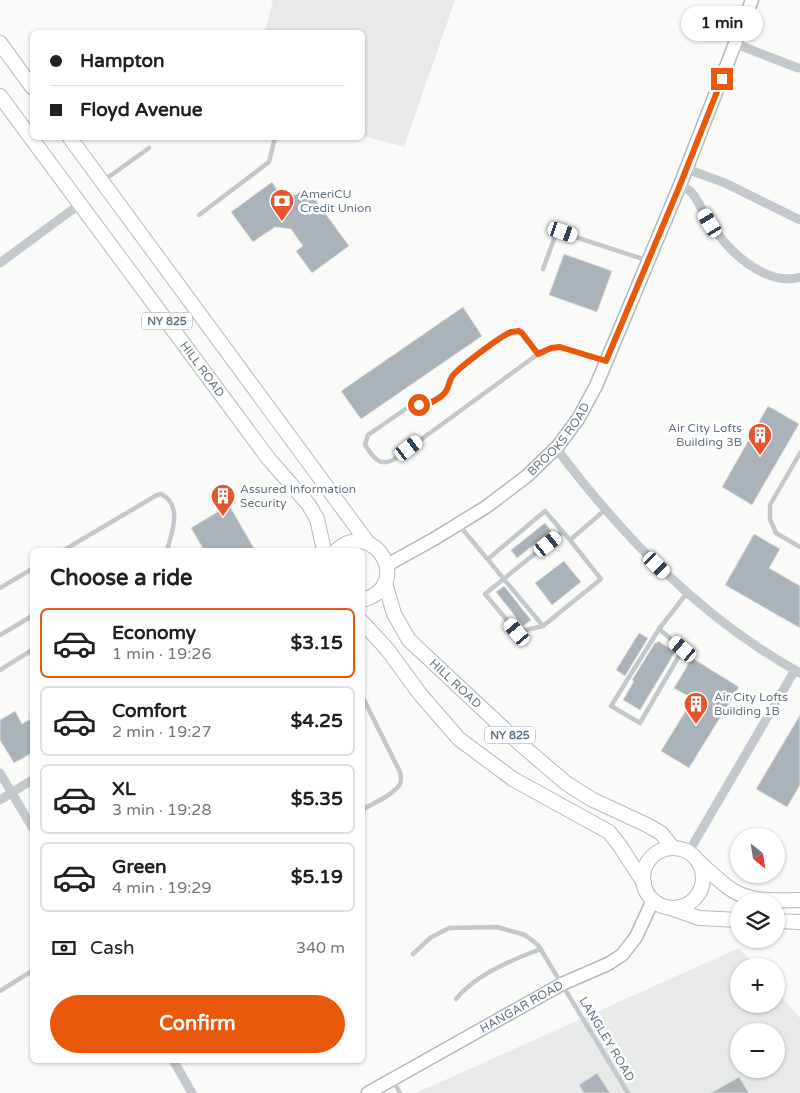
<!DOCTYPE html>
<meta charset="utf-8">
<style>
:root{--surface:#fff;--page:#f6f6f6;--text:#202124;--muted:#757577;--line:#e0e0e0;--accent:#ea580c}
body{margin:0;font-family:"Varela Round",sans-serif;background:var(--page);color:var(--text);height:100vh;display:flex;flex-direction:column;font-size:19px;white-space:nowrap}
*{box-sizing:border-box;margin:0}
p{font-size:16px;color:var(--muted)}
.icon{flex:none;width:28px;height:28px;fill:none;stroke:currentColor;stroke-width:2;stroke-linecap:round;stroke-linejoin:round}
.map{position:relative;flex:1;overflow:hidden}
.details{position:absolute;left:30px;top:548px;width:335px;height:515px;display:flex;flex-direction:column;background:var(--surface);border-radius:8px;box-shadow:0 1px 4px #0004}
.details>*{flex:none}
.top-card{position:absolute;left:30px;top:30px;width:335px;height:110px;border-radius:8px;box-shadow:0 1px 4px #0004;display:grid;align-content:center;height:110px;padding:0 20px;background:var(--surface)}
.needle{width:32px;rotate:150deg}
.buttons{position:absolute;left:730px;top:828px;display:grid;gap:10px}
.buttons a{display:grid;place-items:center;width:55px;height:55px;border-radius:50%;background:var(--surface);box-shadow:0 1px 4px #0004;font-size:25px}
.end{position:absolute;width:22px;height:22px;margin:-11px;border:6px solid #ea580c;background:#fff;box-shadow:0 0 0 2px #fff}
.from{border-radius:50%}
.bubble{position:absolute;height:35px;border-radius:18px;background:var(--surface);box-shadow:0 1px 4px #0004;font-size:16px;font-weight:700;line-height:35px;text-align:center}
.car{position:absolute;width:15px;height:30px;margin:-15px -8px;border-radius:6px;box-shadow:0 0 4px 1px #0007;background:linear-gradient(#fff 24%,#345 0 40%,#fff 0 76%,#345 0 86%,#fff 0)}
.top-card b{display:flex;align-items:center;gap:18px;height:48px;font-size:19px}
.top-card b+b{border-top:1px solid var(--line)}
.top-card i{width:12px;height:12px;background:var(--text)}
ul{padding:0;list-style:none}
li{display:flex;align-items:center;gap:15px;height:70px;margin:0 10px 8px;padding:0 10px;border:2px solid var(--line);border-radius:8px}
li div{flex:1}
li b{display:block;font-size:19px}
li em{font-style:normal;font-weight:700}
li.active{border-color:var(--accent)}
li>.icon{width:45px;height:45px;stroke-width:1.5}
h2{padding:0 20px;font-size:22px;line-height:60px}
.pay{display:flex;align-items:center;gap:12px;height:55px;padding:0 20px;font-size:19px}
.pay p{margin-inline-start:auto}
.cta{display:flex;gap:10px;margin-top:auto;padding:10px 20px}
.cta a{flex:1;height:58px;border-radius:30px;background:var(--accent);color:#fff;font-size:20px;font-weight:700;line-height:58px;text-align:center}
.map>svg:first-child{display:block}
</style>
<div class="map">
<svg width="800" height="1093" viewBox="0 0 800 1093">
<rect width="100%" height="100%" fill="#fafaf8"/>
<!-- built -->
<path fill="#e8e9e9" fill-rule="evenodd" d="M 273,0 L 455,0 L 404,147 L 363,136 L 362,32 L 265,32 Z
M 739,948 L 755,966 L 739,966 L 739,1004 L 776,1004 L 776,991 L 800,1018 L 800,1093 L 416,1093 ZM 739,1031 L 776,1031 L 776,1069 L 739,1069 Z"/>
<!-- building -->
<path fill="#aab3b9" stroke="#dcdcda" d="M 272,182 L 279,193 L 296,195 L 306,187 L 349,246 L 312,273 L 296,251 L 303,246 L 291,229 L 275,227 L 253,242 L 231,212 Z
M 564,254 L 612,271 L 597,312 L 549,295 Z
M 463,307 L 482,336 L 361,419 L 341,391 Z
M 768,406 L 799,424 L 752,505 L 722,487 Z
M 229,505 L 255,550 L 204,550 L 191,528 Z
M 545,523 L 551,531 L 517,558 L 511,550 Z
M 754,534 L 780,549 L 769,568 L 800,586 L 800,628 L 725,585 Z
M 564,561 L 581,582 L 552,605 L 535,583 Z
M 504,586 L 531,620 L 523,626 L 496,592 Z
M 639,633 L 648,638 L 625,676 L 616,670 Z
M 658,641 L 675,652 L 640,710 L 623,700 L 634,681 L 632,680 L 655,643 L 657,643 Z
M 692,658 L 739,687 L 689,768 L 661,751 L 693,699 L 674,688 Z
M 15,711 L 22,724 L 32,718 L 32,753 L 14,763 L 0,740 L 0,720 Z
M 800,715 L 800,785 L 787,807 L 756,789 Z
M 597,1073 L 610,1093 L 584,1093 L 579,1085 Z
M 739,1077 L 749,1093 L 711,1093 Z"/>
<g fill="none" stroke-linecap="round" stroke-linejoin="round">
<defs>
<g id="secondary">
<path id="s1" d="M 387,565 L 434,539 L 486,507 L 527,476 L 558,446 L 578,419 L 596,386 L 680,185 L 752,0"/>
<path id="s2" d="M 368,1093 L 562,984 L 608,964 L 622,955 L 636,937 L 653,900"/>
</g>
<g id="primary">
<path d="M 0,43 L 32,87"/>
<path id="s3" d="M 0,96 L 268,458 L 309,505 L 317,519 L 324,550"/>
<path d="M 70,138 L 368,543"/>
<path d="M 337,550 C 374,517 415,586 362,600"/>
<path id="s4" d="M 385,583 L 394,614 L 409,640 L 518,742 L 566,783 L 591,799 L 647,825 L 661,833 L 673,848"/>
<path d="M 362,622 L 387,649 L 420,694 L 459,739 L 513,779 L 609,832 L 620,846 L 644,883"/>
<circle cx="673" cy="878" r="30"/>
<path d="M 699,862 C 709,871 720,882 732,890 C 752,903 777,900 800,900"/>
<path d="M 673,909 L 699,918 L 739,920"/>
<path d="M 776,921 L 800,922"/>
</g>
</defs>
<!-- secondary casing -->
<use href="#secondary" stroke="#b3babf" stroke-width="15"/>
<!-- primary casing -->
<use href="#primary" stroke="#b5babe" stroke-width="16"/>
<!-- lane -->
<path stroke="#c3c8cc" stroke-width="4.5" d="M 103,181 L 149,148
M 199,215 L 269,162 L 275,138
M 543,269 L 556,234 L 560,232 L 646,260
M 538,354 L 519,331 L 507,333 L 456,372 L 449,381 L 446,392 L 426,405 L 410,406 L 368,435 L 365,445 C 373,456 378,467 393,460 L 538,354 L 551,348 L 560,347 L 605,361
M 800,453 L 770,505 L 770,519 L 776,533 L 800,547
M 459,525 L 543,626 L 601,579 L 570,540 L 605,510
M 64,550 L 157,495 L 161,494 C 183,505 172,533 167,550
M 488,559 L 545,511 L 570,540
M 0,588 L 32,569
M 543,626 L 517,632 L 485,594 L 562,532
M 659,629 L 683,649 L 640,723 L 611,706 L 659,629 L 687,593
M 0,635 L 32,616
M 0,670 L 32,650
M 362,696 L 400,772 C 401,776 402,780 400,784 C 395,794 372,804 362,810
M 413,954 L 430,938 L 449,928 L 497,927 L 525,935 L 538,945 L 628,1093
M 0,991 L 32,971
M 456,999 C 474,976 513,959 541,949
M 393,1080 L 400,1093"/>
<!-- street -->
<path stroke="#c3c8cc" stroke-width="9" d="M 736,44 L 798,68
M 687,169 L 725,183 L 800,220
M 680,185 C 683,187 688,189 690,191 C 697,197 703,213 709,221 C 726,249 764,287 800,277
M 0,263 L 80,204
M 556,448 C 623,537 701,618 800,673
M 0,773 L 32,827
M 0,800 L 32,780
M 688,853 L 795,670
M 173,1060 L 192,1093"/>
<!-- secondary -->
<use href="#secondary" stroke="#fff" stroke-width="12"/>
<!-- primary -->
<use href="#primary" stroke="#fff" stroke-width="14"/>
</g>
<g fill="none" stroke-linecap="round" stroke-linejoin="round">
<!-- route -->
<path stroke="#ea580c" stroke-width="6" d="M 419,405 C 428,405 441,399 446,391 C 450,385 449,379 454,374 C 465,363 498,338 511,332 L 519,331 L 522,333 L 538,354 L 551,348 L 560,347 L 606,361 L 680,185 L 722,79"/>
</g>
<!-- icons -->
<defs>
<symbol id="bank-pin" viewBox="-11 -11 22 30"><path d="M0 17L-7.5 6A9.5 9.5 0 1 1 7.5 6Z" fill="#e4572e" stroke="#fff"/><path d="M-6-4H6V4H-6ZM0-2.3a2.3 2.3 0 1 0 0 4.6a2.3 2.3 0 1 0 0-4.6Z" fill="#fff"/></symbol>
<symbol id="building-pin" viewBox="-11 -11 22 30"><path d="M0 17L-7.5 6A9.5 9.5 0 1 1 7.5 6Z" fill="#e4572e" stroke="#fff"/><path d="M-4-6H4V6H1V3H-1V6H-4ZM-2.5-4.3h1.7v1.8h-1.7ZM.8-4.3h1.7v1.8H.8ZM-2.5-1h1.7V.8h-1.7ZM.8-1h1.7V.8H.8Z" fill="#fff"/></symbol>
</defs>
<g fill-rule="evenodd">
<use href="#bank-pin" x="268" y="187" width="28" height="38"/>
<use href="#building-pin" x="746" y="421" width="28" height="38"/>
<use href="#building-pin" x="209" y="482" width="28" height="38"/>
<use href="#building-pin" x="682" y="690" width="28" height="38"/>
</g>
<g text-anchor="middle" stroke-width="5" stroke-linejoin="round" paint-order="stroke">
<!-- shield labels -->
<g fill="#fff" stroke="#939fa8" stroke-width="1">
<rect x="142" y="312.5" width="50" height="17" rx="4"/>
<rect x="485" y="726.5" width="50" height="17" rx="4"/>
</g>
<g font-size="11" font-weight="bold" fill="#657683">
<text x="167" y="325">NY 825</text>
<text x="510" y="739">NY 825</text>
</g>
<!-- poi labels -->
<g font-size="12" fill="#657683" stroke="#fff" text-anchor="start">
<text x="300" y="198">AmeriCU<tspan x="300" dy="14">Credit Union</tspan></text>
<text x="742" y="432" text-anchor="end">Air City Lofts<tspan x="742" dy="14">Building 3B</tspan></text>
<text x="240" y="493">Assured Information<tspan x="240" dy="14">Security</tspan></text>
<text x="714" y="701">Air City Lofts<tspan x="714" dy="14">Building 1B</tspan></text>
</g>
<!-- street labels -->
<g font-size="12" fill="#657683" stroke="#fff">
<text dy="4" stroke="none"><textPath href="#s3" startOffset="340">HILL ROAD</textPath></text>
<text dy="4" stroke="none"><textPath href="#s1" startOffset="215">BROOKS ROAD</textPath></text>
<text dy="4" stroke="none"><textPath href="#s4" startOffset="126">HILL ROAD</textPath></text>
<text dy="4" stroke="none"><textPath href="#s2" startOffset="176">HANGAR ROAD</textPath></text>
<text transform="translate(607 1039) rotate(59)" y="4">LANGLEY ROAD</text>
</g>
</g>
</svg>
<div class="buttons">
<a><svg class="needle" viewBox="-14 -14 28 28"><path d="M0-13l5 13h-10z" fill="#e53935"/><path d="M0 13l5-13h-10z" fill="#757577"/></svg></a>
<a><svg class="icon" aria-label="layers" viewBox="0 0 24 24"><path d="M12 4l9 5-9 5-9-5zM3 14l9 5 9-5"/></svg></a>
<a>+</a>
<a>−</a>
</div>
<i class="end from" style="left:419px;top:405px"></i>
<i class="end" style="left:722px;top:79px"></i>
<div class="bubble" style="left:681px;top:6px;width:82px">1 min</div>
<i class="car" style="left:710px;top:223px;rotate:329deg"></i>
<i class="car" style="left:563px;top:232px;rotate:109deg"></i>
<i class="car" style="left:409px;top:448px;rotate:53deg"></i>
<i class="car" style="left:548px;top:544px;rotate:51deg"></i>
<i class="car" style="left:657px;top:565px;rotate:135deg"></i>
<i class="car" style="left:517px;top:632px;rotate:320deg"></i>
<i class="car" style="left:683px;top:649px;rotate:310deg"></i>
<div class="top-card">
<b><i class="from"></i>Hampton</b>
<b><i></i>Floyd Avenue</b>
</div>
<section class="details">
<h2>Choose a ride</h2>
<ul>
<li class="active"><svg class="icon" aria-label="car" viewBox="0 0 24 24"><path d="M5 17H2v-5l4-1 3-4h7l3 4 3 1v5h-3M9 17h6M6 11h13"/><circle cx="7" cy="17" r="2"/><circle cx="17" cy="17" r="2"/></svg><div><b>Economy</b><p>1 min · 19:26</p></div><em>$3.15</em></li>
<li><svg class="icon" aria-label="car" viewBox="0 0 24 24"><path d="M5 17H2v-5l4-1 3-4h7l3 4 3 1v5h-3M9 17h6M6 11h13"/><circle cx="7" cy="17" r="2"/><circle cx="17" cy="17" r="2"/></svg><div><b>Comfort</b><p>2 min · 19:27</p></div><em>$4.25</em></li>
<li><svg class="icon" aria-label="car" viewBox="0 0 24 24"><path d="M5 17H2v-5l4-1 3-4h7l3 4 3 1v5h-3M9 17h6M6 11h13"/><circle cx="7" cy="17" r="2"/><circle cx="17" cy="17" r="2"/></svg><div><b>XL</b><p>3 min · 19:28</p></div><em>$5.35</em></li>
<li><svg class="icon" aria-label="car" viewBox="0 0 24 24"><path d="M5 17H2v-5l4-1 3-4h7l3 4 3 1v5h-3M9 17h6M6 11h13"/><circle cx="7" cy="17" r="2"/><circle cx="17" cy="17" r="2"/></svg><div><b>Green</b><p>4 min · 19:29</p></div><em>$5.19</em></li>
</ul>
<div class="pay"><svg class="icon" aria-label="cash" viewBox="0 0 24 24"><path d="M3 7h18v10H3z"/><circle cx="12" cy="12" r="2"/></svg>Cash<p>340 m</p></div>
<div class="cta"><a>Confirm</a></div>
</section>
</div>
